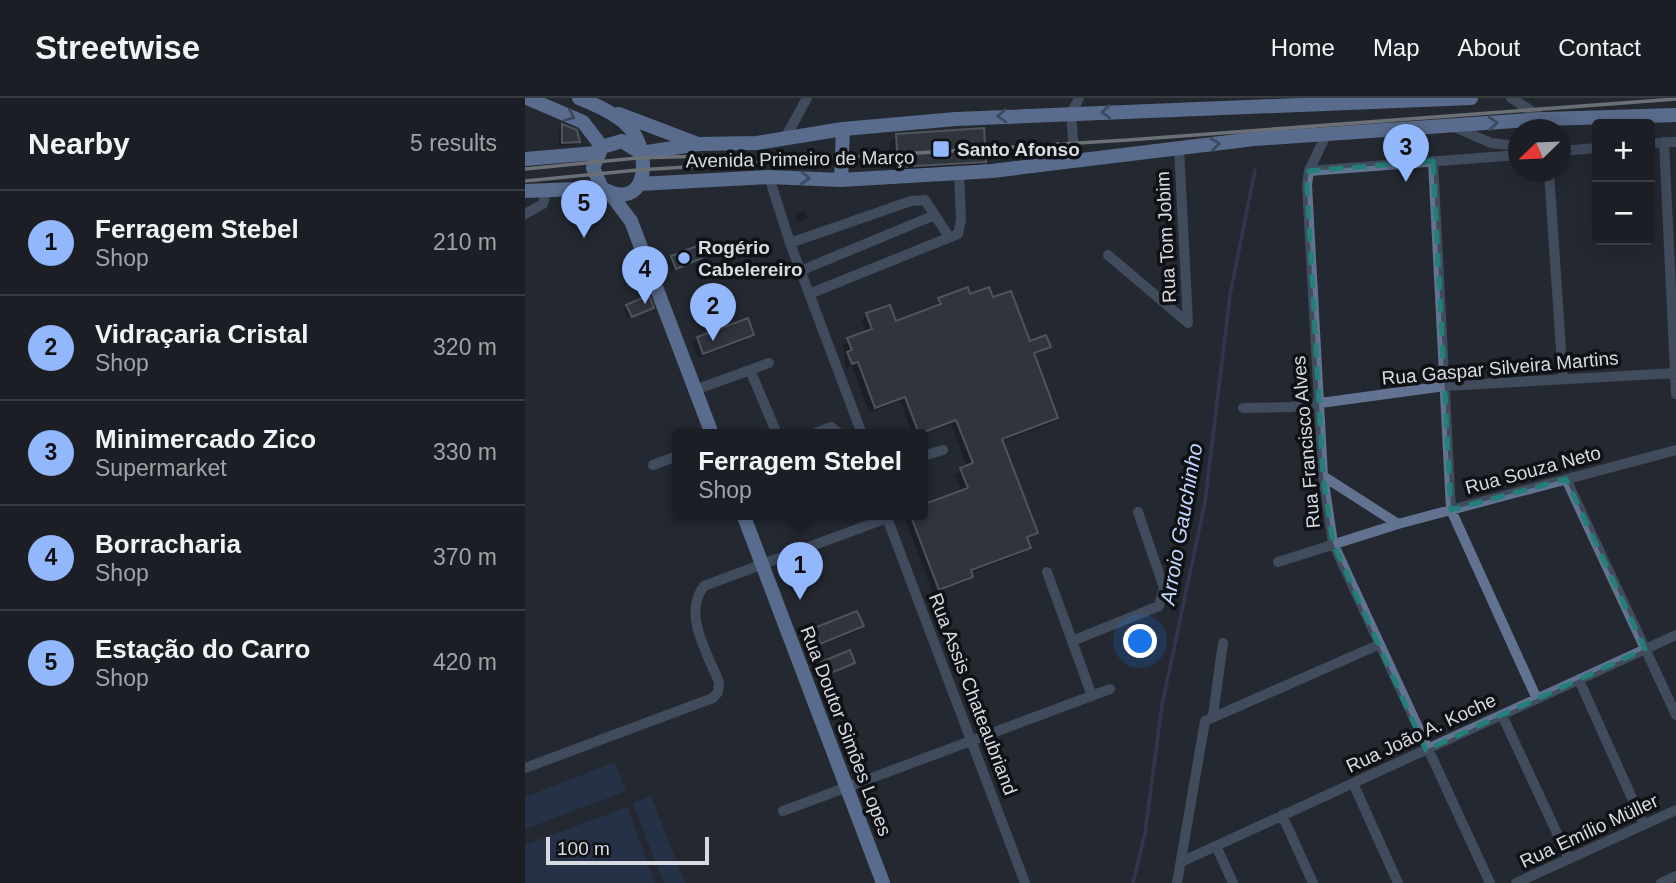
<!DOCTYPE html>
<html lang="en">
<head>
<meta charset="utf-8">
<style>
  :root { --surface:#1b1f25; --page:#24272d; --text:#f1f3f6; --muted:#a0a2a7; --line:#393d42; --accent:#92b7fd }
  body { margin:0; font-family:Arial,sans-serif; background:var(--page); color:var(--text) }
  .controls { position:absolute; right:21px; top:21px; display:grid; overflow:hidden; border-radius:7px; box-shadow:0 4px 18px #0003 }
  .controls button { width:63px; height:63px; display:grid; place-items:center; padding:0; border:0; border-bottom:2px solid var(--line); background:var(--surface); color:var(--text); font:35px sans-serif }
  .compass { position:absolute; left:983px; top:21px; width:63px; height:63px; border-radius:50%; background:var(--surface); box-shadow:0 4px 18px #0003; rotate:247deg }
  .scale { position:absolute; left:21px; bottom:18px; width:163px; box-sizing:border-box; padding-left:7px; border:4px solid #d7dae0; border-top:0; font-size:19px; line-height:24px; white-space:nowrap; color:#d7dae0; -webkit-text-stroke:5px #0f1115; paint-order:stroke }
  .you { position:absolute; left:616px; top:544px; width:24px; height:24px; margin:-18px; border:5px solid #fff; border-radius:50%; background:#1a73e8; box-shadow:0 0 0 10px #1a73e833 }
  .badge { display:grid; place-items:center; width:46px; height:46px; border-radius:50%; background:var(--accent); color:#111; font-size:23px; font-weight:700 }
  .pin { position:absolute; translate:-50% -58px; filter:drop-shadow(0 2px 4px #0008) }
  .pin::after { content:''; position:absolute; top:37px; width:24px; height:21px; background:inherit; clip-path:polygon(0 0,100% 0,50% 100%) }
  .popup { position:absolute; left:147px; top:331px; width:256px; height:91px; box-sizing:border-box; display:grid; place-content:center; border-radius:7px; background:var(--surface); filter:drop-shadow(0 2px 5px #0005); font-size:23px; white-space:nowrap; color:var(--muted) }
  .popup b { font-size:26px; color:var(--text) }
  .popup::after { content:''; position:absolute; left:50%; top:100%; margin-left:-14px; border:14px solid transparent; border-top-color:var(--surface) }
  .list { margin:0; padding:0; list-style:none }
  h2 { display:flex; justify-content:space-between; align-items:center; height:91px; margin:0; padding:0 28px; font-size:30px }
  h2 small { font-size:23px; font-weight:400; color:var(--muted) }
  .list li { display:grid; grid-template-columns:46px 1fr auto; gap:21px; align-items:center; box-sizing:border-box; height:105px; padding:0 28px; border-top:2px solid var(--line) }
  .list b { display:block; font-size:26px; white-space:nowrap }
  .list p { margin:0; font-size:23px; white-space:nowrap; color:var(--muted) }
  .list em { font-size:23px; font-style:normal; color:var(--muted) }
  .map { position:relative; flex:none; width:1151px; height:785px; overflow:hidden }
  header { display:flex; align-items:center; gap:42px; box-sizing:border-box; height:98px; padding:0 35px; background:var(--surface); border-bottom:2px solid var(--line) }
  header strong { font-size:33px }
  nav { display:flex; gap:38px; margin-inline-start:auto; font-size:24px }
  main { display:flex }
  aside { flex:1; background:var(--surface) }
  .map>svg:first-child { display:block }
</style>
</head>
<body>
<header>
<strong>Streetwise</strong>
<nav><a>Home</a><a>Map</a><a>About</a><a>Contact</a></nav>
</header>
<main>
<aside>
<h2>Nearby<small>5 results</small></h2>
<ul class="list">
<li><span class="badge">1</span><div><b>Ferragem Stebel</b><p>Shop</p></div><em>210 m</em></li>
<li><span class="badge">2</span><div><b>Vidraçaria Cristal</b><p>Shop</p></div><em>320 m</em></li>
<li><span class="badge">3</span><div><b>Minimercado Zico</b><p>Supermarket</p></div><em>330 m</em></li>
<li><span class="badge">4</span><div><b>Borracharia</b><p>Shop</p></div><em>370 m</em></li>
<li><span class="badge">5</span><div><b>Estação do Carro</b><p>Shop</p></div><em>420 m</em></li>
</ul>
</aside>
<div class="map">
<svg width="1151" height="785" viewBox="0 0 1151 785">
  <rect width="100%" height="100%" fill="#242931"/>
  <path fill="#253b63" d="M90 664 101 693 0 731V699Z
    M126 698 160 785H139L108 705Z
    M102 709 130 785H0V747Z"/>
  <path fill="#0007" d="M37 29 53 43 50 47 34 48V32Z
    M372 38 459 63 451 71 366 76 364 45Z
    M280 113 283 120 273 125 270 118Z
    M147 160H175L147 173 143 163Z
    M444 198 467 202 504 245 524 248 508 258 531 320 526 326 477 344 511 435 501 442 504 449 498 455 445 475 446 478 441 484 408 496 379 419 382 416H398L437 394 430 377 442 369 426 326 398 337 387 336 375 303 344 315 327 268 321 270 318 247 341 235 337 222 342 217 370 225 410 210 414 201Z
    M102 208 125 209 102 219 99 212Z
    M227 236 222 242 173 260 167 246 173 240Z
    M337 528 331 534 289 550 284 537 290 532Z
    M324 554 328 564 325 568 297 579 293 569 297 565Z"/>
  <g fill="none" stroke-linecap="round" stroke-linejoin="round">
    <path stroke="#404471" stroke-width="3.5" d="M608 785 620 735 637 607 680 404 705 197 730 72"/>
  </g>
  <path fill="#3f444d" stroke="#808690" stroke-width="2" d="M37 26 52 32 55 44 37 45Z
    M459 30 461 64 373 69 371 36Z
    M172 148 177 160 151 171 146 158Z
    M443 189 445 196 464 189 468 199 486 193 505 243 521 237 526 249 509 255 533 320 477 341 513 435 502 439 506 450 446 472 448 479 414 492 385 416H397V407L443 390 435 370 448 365 431 322 394 336 380 299 350 310 333 264 327 266 322 254 327 252 322 240 347 231 341 215 365 207 371 223 416 206 413 200Z
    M124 197 129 210 107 219 101 207Z
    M223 220 229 237 178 256 172 239Z
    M332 513 339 528 295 546 289 530Z
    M325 552 330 565 301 577 296 564Z"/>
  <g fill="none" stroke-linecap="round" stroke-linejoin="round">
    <path stroke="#627391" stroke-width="10" d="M986 0 1016 19 1020 32
      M927 28 966 45 993 48
      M801 37 784 73 782 87 798 378 808 445 965 785
      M260 40 282 0
      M1139 44 1151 296
      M1125 45 1151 44
      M654 50 663 225
      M1036 53 1072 50
      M908 63 926 412 1012 601
      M550 64 546 16 554 0
      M784 73 993 57
      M1024 74 1038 281
      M244 79 265 145 337 336
      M0 116 18 106 22 91
      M265 145 386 103 400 102 424 139
      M583 157 663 225
      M275 173 410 117
      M284 196 433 136 436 122 434 75
      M225 272 252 336
      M170 292 244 265
      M718 310 766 309 920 288 1151 275
      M288 336 306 329 315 336
      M398 358 418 352
      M128 367 152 358
      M798 378 873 426
      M1041 381 1151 617
      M753 464 873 426 1151 352
      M522 474 567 598
      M547 543 634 508 639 490 613 414
      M1054 582 1119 727
      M688 617 698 545
      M977 617 1044 761
      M0 670 188 600 193 594 194 584C183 556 157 516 179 488L362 420 500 785
      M828 685 873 785
      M258 713 585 591
      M757 717 788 785
      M691 748 708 785
      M656 764 1151 537
      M652 785 680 623 853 547
      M991 785 1151 712
      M1136 785 1151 778"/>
    <path stroke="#9bbdfc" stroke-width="14" d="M2 0 58 24 77 49
      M54 0C70 7 90 15 102 27 128 52 124 117 77 90L68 70 77 49 97 43 116 55
      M94 16 173 46
      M116 55 174 46 232 45 318 31 431 21 946 0
      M0 61 71 55
      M316 82 318 31
      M114 86 244 79 316 82 467 73 729 41 1019 21 1151 17
      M0 93 77 90
      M84 94 106 123 187 336
      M218 416 358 785"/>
    <path stroke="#c2c5cb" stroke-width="3.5" d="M0 71 112 60 181 58
      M0 83 113 72 603 42 1151 1"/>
  </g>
  <defs><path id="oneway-chevron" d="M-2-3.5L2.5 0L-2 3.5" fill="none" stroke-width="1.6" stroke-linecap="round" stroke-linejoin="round" transform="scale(1.75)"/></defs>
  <g stroke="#5c7094">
    <use href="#oneway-chevron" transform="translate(581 14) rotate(177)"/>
    <use href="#oneway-chevron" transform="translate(45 18) rotate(23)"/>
    <use href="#oneway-chevron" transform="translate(477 18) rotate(176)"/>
    <use href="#oneway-chevron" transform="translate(968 25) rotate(-4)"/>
    <use href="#oneway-chevron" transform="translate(690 46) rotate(-7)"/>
    <use href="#oneway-chevron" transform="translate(280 80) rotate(3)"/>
  </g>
  <path d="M0 0H1151V785H0ZM908 63 926 412 1041 381 1120 551 901 652 808 445 798 378 782 87 784 73Z" fill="#242931" fill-opacity=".55" fill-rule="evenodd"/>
  <path fill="none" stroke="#238079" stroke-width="5" stroke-dasharray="14 9" stroke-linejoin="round" d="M908 63 926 412 1041 381 1120 551 901 652 808 445 798 378 782 87 784 73Z"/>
  <g fill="#92b7fd" stroke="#0f1115" stroke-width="2.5">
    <rect x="407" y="42" width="18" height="18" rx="3.5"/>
    <circle cx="159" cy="160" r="7"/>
  </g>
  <g text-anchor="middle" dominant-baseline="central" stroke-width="7" stroke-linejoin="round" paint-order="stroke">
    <g font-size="19" font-weight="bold" fill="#d7dae0" stroke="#0f1115" text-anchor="start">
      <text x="432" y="51">Santo Afonso</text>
      <text x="173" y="149">Rogério<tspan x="173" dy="22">Cabelereiro</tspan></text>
    </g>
    <g font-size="19" fill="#d7dae0" stroke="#0f1115">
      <text transform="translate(275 61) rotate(-1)">Avenida Primeiro de Março</text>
      <text transform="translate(641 139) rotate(-93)">Rua Tom Jobim</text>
      <text transform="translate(975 270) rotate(-5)">Rua Gaspar Silveira Martins</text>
      <text transform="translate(781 344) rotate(-95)">Rua Francisco Alves</text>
      <text transform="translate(1008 372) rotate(-15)">Rua Souza Neto</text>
      <text transform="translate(448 596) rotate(69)">Rua Assis Chateaubriand</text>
      <text transform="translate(321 633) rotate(69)">Rua Doutor Simões Lopes</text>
      <text transform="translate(896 635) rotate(-25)">Rua João A. Koche</text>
      <text transform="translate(1064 733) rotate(-25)">Rua Emílio Müller</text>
    </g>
    <g font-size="21" font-style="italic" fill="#c3d8fe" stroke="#0f1115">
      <text transform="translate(656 426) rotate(-80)">Arroio Gauchinho</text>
    </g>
  </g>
</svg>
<div class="controls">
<button>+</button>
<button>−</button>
</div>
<svg class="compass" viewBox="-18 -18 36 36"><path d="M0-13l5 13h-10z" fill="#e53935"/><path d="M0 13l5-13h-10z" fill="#a0a2a7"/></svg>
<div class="scale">100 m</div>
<div class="you"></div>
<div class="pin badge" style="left:275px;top:502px">1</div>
<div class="popup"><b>Ferragem Stebel</b>Shop</div>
<div class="pin badge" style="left:188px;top:243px">2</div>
<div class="pin badge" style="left:881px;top:84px">3</div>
<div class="pin badge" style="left:120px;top:206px">4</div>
<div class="pin badge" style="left:59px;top:140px">5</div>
</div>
</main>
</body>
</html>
